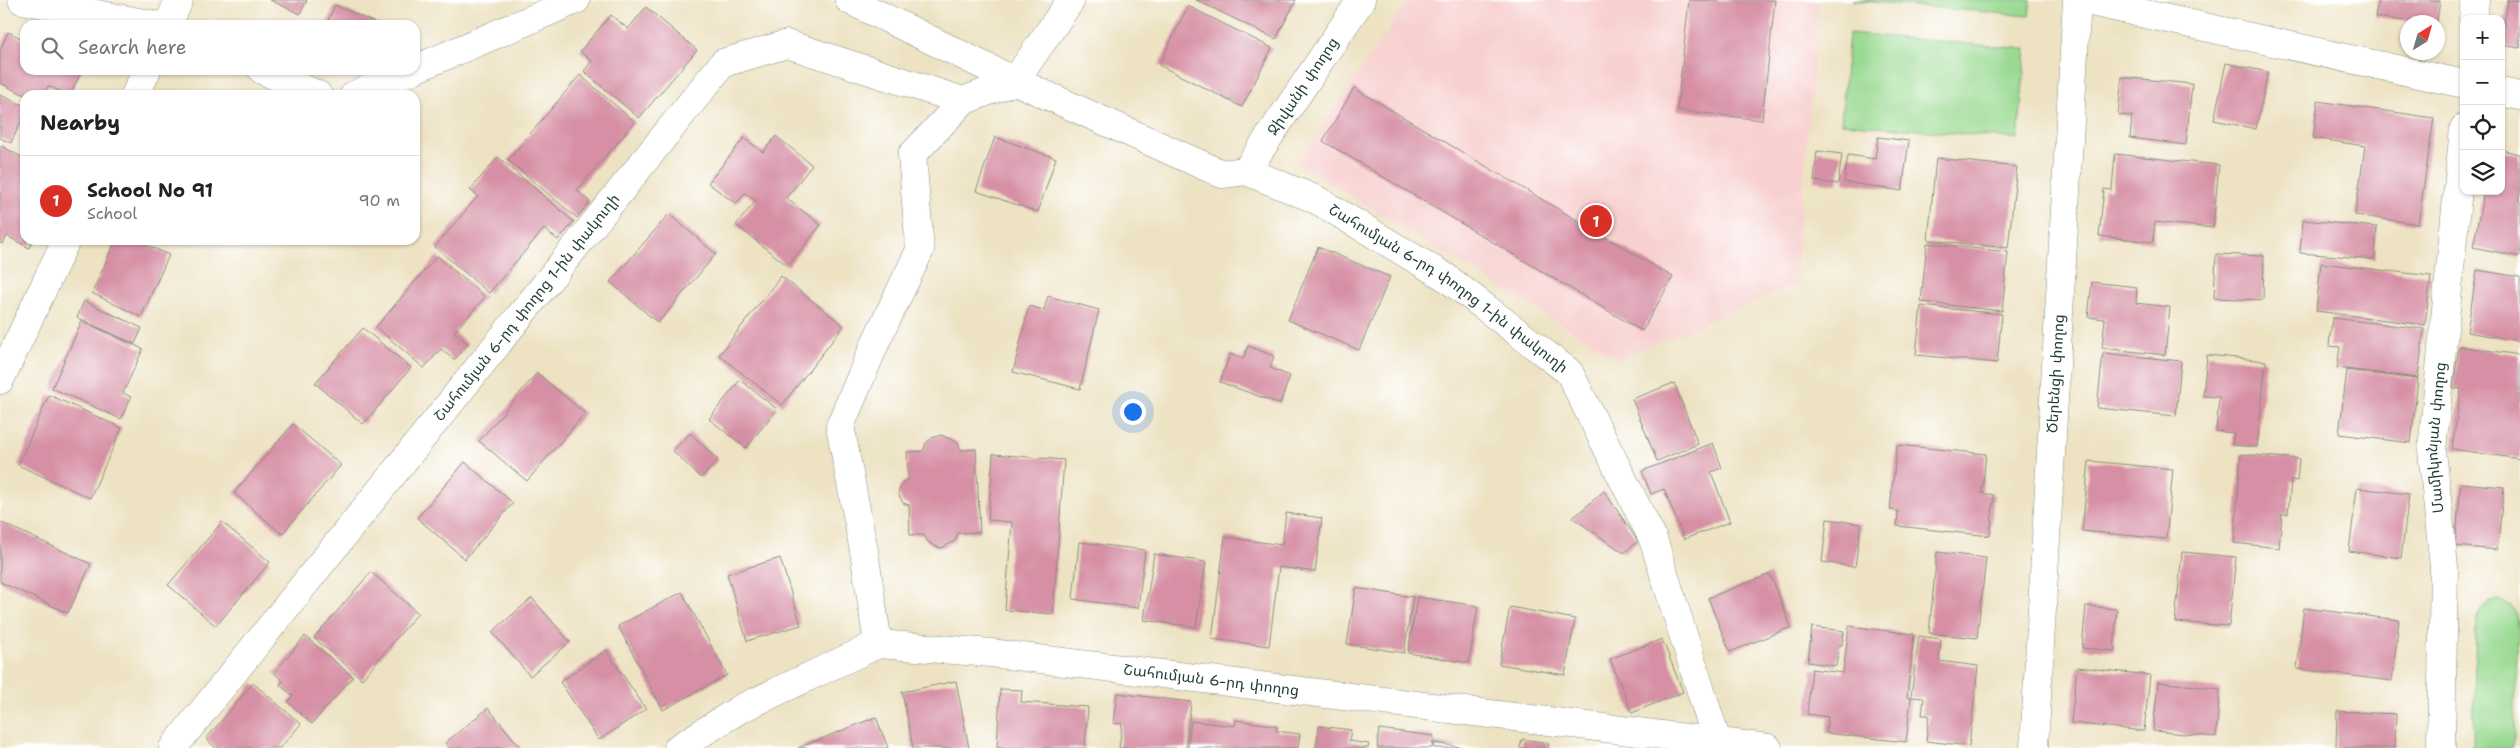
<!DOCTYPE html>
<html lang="en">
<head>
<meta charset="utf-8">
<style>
  :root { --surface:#fff; --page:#f2f2f2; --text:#222; --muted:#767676; --line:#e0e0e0; --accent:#d93025 }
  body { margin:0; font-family:"Shantell Sans","Noto Sans Armenian",sans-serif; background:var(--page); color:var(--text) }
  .controls { position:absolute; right:15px; top:15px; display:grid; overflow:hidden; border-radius:10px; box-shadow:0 1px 4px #0004 }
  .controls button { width:45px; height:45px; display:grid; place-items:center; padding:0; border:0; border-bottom:1px solid var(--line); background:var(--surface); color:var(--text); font:25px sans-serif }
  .compass { position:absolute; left:2400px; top:15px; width:45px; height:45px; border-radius:50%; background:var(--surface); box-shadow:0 1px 4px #0004; rotate:37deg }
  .you { position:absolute; left:1132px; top:411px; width:18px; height:18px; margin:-12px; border:4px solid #fff; border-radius:50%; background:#1a73e8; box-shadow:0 0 0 8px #1a73e833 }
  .badge { display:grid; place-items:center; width:32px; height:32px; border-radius:50%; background:var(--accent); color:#fff; font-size:16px; font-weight:700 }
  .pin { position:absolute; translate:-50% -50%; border:2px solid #fff; box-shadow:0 1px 5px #0006 }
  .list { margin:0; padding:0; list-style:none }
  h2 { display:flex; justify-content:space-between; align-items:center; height:65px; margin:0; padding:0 20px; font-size:21px }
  h2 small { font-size:16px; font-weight:400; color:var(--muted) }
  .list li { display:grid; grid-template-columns:32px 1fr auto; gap:15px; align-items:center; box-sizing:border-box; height:90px; padding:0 20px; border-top:1px solid var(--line) }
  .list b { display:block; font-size:19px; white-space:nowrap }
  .list p { margin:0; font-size:16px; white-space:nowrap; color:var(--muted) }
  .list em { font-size:16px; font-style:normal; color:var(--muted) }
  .icon { flex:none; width:28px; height:28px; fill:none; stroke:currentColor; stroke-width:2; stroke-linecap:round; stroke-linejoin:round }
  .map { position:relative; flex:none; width:2520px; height:748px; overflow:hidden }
  .search { position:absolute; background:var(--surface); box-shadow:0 1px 4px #0004; left:20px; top:20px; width:400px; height:55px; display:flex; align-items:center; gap:12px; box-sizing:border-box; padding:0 18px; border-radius:15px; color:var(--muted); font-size:19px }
  .panel { position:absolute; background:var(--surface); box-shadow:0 1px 4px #0004; left:20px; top:90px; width:400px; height:155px; border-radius:15px }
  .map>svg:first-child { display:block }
</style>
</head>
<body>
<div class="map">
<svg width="2520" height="748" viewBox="0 0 2520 748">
  <rect width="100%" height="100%" fill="#fff"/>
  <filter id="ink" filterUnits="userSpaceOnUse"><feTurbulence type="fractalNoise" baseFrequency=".02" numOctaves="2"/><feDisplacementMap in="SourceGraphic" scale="10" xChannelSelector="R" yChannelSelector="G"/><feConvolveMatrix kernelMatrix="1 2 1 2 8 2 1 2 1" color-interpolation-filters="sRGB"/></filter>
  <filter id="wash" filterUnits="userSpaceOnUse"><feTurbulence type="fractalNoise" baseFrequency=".0096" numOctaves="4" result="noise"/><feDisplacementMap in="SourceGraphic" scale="20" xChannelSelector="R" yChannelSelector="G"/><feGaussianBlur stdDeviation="1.12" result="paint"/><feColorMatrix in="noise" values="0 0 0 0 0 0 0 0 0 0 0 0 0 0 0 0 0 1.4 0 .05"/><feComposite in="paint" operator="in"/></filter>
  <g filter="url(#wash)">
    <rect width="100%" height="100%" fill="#ede2c2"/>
    <path fill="#f7d0cf" d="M1409 0H1819L1795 279 1804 281 1618 359 1297 163Z"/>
    <path fill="#99d990" stroke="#5c8b62" d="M1852 0H2031L2029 16Z
      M1849 33 2026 49 2018 139 1841 123Z
      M2499 600C2512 604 2516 610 2518 623L2514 742 2512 748H2473L2476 619C2481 607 2486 602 2499 600Z"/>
    <g id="blocks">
      <path fill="#d68fa4" d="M270 0H307L300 14Z
        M1196 0H1296L1276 39Z
        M1689 0H1775L1762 120 1677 110Z
        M2378 0H2440L2437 22H2415L2375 17Z
        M2508 0H2520V48L2501 45Z
        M335 5 380 25H326Z
        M1188 6 1272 48 1242 107 1159 65Z
        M646 7 697 50 639 118 584 71 592 61 580 51 611 15 628 29Z
        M8 32 25 40V70H82L70 95 48 86 44 95H25L0 83V50Z
        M2226 63 2268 72 2256 129 2214 120Z
        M580 75 635 122 577 190 590 202 577 218 508 160Z
        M2122 77 2192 84 2186 145 2130 138 2132 116 2118 115Z
        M1354 88 1673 277 1642 331 1323 141Z
        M0 95 25 106V113L11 143 0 138Z
        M2318 101 2434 118 2418 224 2355 215 2365 146 2313 138Z
        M776 136 812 165 786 198 821 225 788 266 736 225 756 201 745 193 736 204 708 183 744 138 763 152Z
        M995 137 1056 158 1038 212 976 191Z
        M1878 137 1909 141 1902 191 1844 182 1848 155 1875 159Z
        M0 145 25 159V240H33L29 248 7 236 3 244 0 243Z
        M2501 150 2520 154V257L2473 247 2484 191H2501Z
        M1817 151 1842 154 1838 184 1814 181Z
        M2115 154 2219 165 2213 228 2155 222 2153 242 2099 236 2104 189 2112 190Z
        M498 157 574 222 558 240 544 229 489 293 435 247 478 196 470 190Z
        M1936 158 2017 167 2008 248 1928 240Z
        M669 214 716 254 658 323 610 282Z
        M2303 220 2377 227 2375 259 2300 253Z
        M116 240H135L169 255 141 317 92 293Z
        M1927 243 2008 252 2002 311 1921 302Z
        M1318 247 1390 277 1359 350 1288 320Z
        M2216 254 2264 256 2263 300 2214 298Z
        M437 256 485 297 454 332 468 344 454 360 441 349 424 368 376 327Z
        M2321 263 2431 276 2425 325 2316 311Z
        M2477 270 2520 277V341L2467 332Z
        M781 276 844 326 782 405 719 355Z
        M2092 282 2137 287 2136 303 2170 307 2165 355 2102 348 2105 319 2088 317Z
        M1048 296 1099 310 1080 389 1013 372 1029 306 1044 310Z
        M84 301 142 328 135 344 77 318Z
        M1921 306 2002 314 1997 363 1916 355Z
        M2332 318 2424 329 2418 378 2337 368 2340 347 2329 346Z
        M82 321 143 349 123 393 131 397 121 419 52 388Z
        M363 328 411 368 363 424 315 383Z
        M1248 346 1274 356 1270 368 1290 376 1280 404 1220 382 1230 354 1243 359Z
        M2459 346 2520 355V459L2452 449 2461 389 2453 388Z
        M2103 353 2181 361 2176 416 2097 408Z
        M2207 355 2266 361 2257 447 2232 445 2234 433 2216 431 2219 397 2203 396Z
        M2347 370 2418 379 2411 443 2339 434Z
        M537 373 585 413 527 481 479 441Z
        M740 380 777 409 746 448 709 419Z
        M1674 383 1698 444 1657 461 1632 399Z
        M49 395 122 428 90 498 18 465Z
        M293 424 341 465 282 534 234 493Z
        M690 433 718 460 701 478 673 451Z
        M941 435 957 442 961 450 976 449 980 532 958 533 955 541 942 548 934 546 927 541 924 535H910L909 505 903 503 898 493 902 483 908 480 907 452 923 451 926 443 932 438Z
        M1713 443 1722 468 1711 472 1730 522 1684 539 1664 489 1651 494 1642 471Z
        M1897 445 1986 454 1982 493 1994 495 1990 536 1897 526 1898 511 1890 510Z
        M993 454 1064 460 1053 614 1005 610 1012 522 988 520Z
        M2241 454 2299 459 2297 481 2291 480 2288 514H2282L2279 548 2234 543Z
        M2089 461 2173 469 2166 539 2082 531Z
        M465 462 513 503 465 559 417 518Z
        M2461 483 2504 487 2497 550 2455 546Z
        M2357 488 2409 494 2401 558 2349 551Z
        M1604 491 1638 541 1624 553 1573 518Z
        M1286 513 1322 518 1315 572 1279 567 1269 646 1212 639 1225 537 1282 545Z
        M1827 519 1861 524 1855 567 1822 562Z
        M0 522 91 564 68 613 0 582Z
        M222 522 270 562 216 626 168 585Z
        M1079 542 1145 550 1138 608 1073 599Z
        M1937 552 1986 558 1977 638 1929 633Z
        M2182 552 2236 557 2229 626 2175 622Z
        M1154 554 1206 562 1196 627 1144 620Z
        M780 558 801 625 747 641 727 574Z
        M371 572 418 613 362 679 314 638Z
        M1770 574 1791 627 1730 652 1708 598Z
        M1356 588 1413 597 1404 653 1347 644Z
        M682 592 727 675 663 710 618 626Z
        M1417 597 1478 606 1469 663 1408 653Z
        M532 598 570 642 530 676 492 632Z
        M2086 606 2117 609 2114 651 2082 648Z
        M1510 607 1575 619 1565 675 1499 664Z
        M2304 608 2399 620 2392 681 2297 669Z
        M1849 626 1914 634 1907 697 1911 698 1906 742 1826 733 1828 717 1807 714 1812 669 1843 673Z
        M1812 627 1844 631 1842 645H1839L1836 666 1808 662Z
        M305 636 353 677 312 724 288 702 293 696 280 685 283 681 274 673Z
        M1919 636 1941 639 1939 661 1978 666 1969 746 1926 741 1929 715H1922L1924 698 1911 697Z
        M1662 639 1683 692 1632 713 1610 659Z
        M606 650 646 709 599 740 560 682Z
        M2077 667 2150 675 2144 731 2071 723Z
        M956 681 969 748H913L902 692Z
        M2158 682 2220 689 2216 737 2153 731Z
        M253 683 301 724 280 748H216L206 739Z
        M1000 689 1022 690 1021 702 1088 707 1085 748H997Z
        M1117 693 1191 702 1186 748H1119L1122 724 1113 723Z
        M488 708 521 748H449L445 743Z
        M2337 711 2396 714 2395 748H2336Z
        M876 717 888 748H798Z
        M1236 720 1277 726 1276 731 1300 734 1298 748H1188L1191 721 1235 726Z
        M1319 726 1351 730 1349 741 1369 744 1368 748H1316Z
        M1379 729 1434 736 1432 748H1377Z
        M1522 739 1549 743 1548 748H1520Z
        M1434 743 1461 747V748H1434Z"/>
    </g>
  </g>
  <g filter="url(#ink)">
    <use href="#blocks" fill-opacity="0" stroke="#86907b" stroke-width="1"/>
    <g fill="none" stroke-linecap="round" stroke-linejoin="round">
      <defs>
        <g id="minor">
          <path d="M22 0 155 25"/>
          <path id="s1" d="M849 0 1015 81 1222 174 1246 171 1317 200 1447 278 1569 372 1653 539 1717 742"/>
          <path d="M2082 0 2464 84"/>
          <path d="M2473 19 2475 0"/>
          <path d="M168 25 179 0"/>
          <path d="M415 69 576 0"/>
          <path d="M262 70 318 95"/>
          <path d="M2501 92 2520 96"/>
          <path d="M135 95 147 70"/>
          <path d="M354 95 413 70"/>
          <path id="s2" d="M1246 171 1361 0"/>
          <path d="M0 380 66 240"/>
          <path d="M878 644 864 551 840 426 877 339 920 250 912 155 963 101 1015 81 1071 0"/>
          <path id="s3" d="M173 748 723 63 787 44 963 101"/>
          <path id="s4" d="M678 748 740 709 878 644 991 653 1768 748"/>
          <path id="s5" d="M2034 748 2077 0"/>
          <path id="s6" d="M2441 748 2444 567 2432 450 2464 128"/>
        </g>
      </defs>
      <use href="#minor" stroke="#86907b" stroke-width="29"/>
      <use href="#minor" stroke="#fff" stroke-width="28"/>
    </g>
  </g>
  <g text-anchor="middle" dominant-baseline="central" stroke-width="4.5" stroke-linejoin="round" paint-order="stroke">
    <g font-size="15" fill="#1f3d34" stroke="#fff">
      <text stroke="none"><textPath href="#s2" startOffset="102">Ջիվանի փողոց</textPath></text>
      <text stroke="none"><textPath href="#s1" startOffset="671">Շահումյան 6-րդ փողոց 1-ին փակուղի</textPath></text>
      <text stroke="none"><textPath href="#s3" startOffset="565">Շահումյան 6-րդ փողոց 1-ին փակուղի</textPath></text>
      <text stroke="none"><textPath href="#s5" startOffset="375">Ծերենցի փողոց</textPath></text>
      <text stroke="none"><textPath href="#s6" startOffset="311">Մամիկոնյան փողոց</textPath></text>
      <text stroke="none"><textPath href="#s4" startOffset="561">Շահումյան 6-րդ փողոց</textPath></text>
    </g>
  </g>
</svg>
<div class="controls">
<button>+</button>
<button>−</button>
<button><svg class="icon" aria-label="locate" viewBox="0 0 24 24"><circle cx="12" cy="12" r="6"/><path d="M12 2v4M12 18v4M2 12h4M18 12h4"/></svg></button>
<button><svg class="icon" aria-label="layers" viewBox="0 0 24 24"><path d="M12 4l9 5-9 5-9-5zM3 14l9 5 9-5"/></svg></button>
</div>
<svg class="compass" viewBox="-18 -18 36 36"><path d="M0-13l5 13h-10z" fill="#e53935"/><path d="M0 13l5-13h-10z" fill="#767676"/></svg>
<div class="you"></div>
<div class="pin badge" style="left:1596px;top:221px">1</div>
<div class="search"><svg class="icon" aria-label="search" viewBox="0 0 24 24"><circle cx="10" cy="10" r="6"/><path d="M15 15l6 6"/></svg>Search here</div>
<section class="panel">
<h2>Nearby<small></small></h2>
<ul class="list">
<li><span class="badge">1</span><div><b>School No 91</b><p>School</p></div><em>90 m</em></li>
</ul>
</section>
</div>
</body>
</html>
